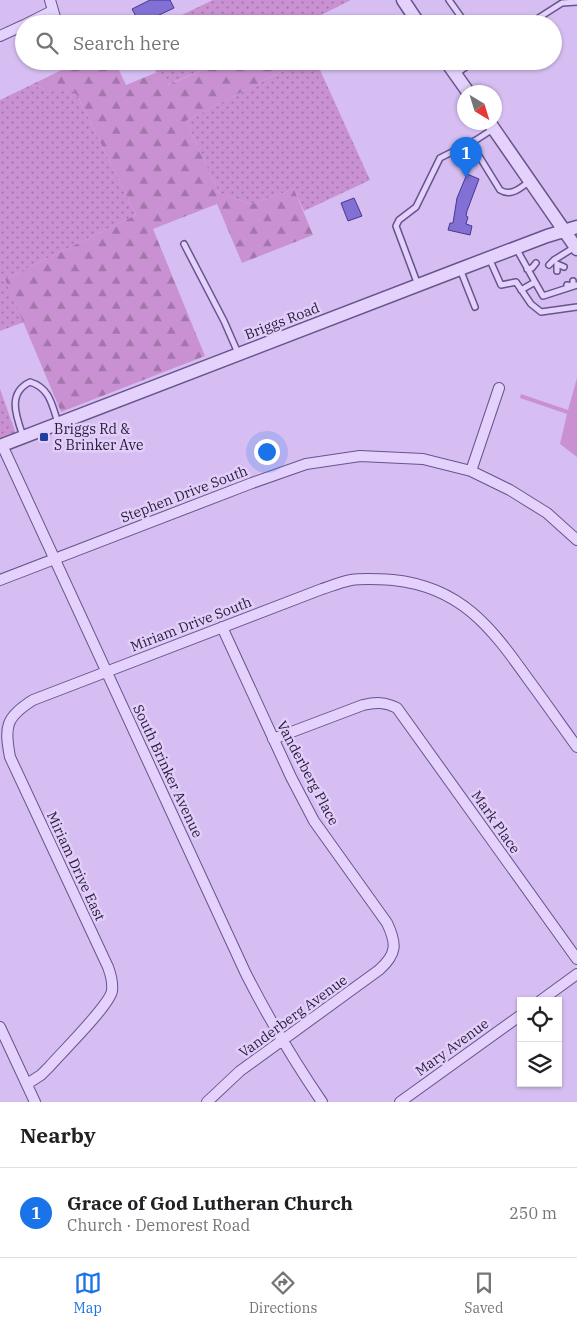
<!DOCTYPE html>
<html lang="en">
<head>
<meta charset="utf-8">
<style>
  :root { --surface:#fff; --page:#f6f6f6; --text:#202124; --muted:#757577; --line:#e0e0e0; --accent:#1a73e8 }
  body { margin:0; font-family:"IBM Plex Serif",serif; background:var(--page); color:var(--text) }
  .controls { position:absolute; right:15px; bottom:15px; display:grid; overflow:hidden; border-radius:0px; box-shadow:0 1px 4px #0004 }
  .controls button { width:45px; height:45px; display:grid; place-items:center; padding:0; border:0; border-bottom:1px solid var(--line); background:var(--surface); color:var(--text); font:25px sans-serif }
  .compass { position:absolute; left:457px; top:85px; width:45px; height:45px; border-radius:50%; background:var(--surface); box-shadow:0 1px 4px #0004; rotate:142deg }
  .you { position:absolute; left:266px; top:451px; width:18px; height:18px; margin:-12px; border:4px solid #fff; border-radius:50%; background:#1a73e8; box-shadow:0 0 0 8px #1a73e833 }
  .badge { display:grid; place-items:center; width:32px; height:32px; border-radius:50%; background:var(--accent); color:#fff; font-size:16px; font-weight:700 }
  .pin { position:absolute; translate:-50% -41px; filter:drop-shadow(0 1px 2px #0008) }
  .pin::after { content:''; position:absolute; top:26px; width:18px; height:15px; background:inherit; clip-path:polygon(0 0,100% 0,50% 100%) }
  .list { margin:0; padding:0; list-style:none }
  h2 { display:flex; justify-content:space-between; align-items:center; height:65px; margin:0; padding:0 20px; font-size:21px }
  h2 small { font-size:16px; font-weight:400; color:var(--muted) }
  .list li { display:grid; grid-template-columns:32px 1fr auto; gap:15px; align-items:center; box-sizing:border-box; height:90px; padding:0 20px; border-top:1px solid var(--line) }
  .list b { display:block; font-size:19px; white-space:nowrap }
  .list p { margin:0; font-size:16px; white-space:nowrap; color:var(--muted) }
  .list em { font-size:16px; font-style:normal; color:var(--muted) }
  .icon { flex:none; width:28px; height:28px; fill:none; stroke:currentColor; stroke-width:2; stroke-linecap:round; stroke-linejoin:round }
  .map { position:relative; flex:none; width:577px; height:1102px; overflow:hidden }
  .search { position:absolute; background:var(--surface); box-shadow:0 1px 4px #0004; left:15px; right:15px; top:15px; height:55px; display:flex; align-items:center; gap:12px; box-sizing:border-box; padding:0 18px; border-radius:28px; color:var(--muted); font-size:19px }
  .sheet { height:155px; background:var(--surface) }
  nav { display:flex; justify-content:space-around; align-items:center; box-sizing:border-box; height:70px; border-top:1px solid var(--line); background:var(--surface); font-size:14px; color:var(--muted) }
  nav a { display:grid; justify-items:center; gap:2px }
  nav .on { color:var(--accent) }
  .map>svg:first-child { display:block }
</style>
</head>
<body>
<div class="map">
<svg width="577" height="1102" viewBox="0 0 577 1102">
  <defs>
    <pattern id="grass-dots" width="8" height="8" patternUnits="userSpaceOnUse" patternTransform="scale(1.25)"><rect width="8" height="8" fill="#c991d1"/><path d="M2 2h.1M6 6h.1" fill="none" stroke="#a376ab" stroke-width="1.8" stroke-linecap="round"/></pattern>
    <pattern id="forest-firs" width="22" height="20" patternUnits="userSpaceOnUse" patternTransform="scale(1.25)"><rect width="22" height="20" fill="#c991d1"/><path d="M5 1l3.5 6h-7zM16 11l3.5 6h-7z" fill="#a376ab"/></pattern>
  </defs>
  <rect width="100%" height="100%" fill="#d6bef2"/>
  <path fill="url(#grass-dots)" d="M213 0H351L303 24H163Z
    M151 61H223L167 85 160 72H156Z
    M283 61H316L370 180 304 211 294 189 251 204 219 193 186 121 286 69Z
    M31 85 44 89 68 88 77 95 136 215 5 279 24 322 0 331V100Z
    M0 389 16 434 0 440Z"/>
  <path fill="url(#forest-firs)" d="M223 61H283L286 69 186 121 219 193 251 204 294 189 313 235 242 263 217 204 153 229 205 356 61 412 5 279 136 215 77 95 68 89H44L31 85 70 66H117L126 85 160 71 168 85Z"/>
  <path fill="#c991d1" d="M577 378V457L560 444 567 414 520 398 521 394 568 410Z"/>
  <path fill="#8270d4" stroke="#46398d" d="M150 0H170L174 8 140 24 132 9Z
    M467 174 479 179 467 211 466 216 468 217 466 224 472 226 470 235 448 230 450 223H453L457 198Z
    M354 198 362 216 348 221 341 203Z"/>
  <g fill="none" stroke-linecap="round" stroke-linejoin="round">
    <defs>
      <path id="service" d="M449 0 466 24
        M529 24 562 3 577 2
        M456 74 474 61
        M471 143 500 190C511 197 520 188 530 181
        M184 244 224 321 238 353
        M516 248 535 282 521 290
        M489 258 501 285 516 282 531 304 541 312 577 307
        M549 265 554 260 575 247
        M460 269 475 307
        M527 269 532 268 536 263
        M557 271V264L564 267
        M535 282 543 296 577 285
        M418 285 396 226 399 220 416 207 440 158 476 140 493 129
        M567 285 573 286V281
        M23 436C16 416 7 393 30 382 50 388 52 405 58 423"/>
      <path id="minor" d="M50 0 57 24
        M26 24 52 11
        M0 36 24 25
        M2 445 246 974C269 1019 294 1061 322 1102
        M471 471 499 388
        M0 580 252 483 306 464 360 456 423 459 471 471 510 490 547 513 577 540
        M273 739 363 705C376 702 385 702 397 708L577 959
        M540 1001 577 974
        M0 1027 35 1102
        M27 1084 41 1075 49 1067C61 1053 109 1006 112 991 113 982 111 975 108 967L10 757C4 726 6 717 33 700L322 589C331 586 341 582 351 580 364 578 379 579 393 580 461 587 491 627 528 679 545 702 561 725 577 747
        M207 1102 240 1071 379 970C397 954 397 944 387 923L314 821 291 777 222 627
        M400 1102 521 1015"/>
      <path id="tertiary" d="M403 0 419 24
        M446 61 468 92
        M489 122 577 249
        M0 446 460 269 547 236 577 227"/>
    </defs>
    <use href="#service" stroke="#65558c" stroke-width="8"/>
    <use href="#minor" stroke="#65558c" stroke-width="12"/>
    <use href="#tertiary" stroke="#65558c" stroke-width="15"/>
    <use href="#service" stroke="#e5d2fc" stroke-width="5"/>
    <use href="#minor" stroke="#e5d2fc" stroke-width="10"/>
    <use href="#tertiary" stroke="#e5d2fc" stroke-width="12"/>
  </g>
  <rect fill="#1f3ea0" stroke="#e2cef9" stroke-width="2" x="39" y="432" width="10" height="10" rx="2.5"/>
  <g text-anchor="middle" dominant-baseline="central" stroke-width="5" stroke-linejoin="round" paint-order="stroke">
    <g font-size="14" fill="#231b3a" stroke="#e2cef9">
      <text transform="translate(282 321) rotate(-21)">Briggs Road</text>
      <text transform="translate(184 494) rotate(-21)">Stephen Drive South</text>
      <text transform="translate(191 624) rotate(-21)">Miriam Drive South</text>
      <text transform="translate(168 771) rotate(65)">South Brinker Avenue</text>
      <text transform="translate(308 773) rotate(62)">Vanderberg Place</text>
      <text transform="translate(496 822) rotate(55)">Mark Place</text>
      <text transform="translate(76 866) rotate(65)">Miriam Drive East</text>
      <text transform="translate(293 1016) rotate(-36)">Vanderberg Avenue</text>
      <text transform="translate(452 1047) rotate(-36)">Mary Avenue</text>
    </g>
    <g font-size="14" fill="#231b3a" stroke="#e2cef9" text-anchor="start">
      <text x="54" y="429">Briggs Rd &amp;<tspan x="54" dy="16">S Brinker Ave</tspan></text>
    </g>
  </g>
</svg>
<div class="controls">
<button><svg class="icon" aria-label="locate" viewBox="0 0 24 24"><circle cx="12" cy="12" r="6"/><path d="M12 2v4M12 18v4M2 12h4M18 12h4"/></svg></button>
<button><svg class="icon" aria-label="layers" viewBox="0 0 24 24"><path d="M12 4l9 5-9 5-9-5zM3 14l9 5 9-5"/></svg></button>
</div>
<svg class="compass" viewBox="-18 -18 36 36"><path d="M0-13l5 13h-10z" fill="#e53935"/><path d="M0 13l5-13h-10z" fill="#757577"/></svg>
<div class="you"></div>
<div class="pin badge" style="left:466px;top:178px">1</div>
<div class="search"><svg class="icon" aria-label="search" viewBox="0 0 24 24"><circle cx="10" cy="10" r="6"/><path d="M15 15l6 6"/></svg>Search here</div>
</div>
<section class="sheet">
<h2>Nearby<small></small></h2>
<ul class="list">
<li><span class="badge">1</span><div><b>Grace of God Lutheran Church</b><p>Church · Demorest Road</p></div><em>250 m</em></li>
</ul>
</section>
<nav>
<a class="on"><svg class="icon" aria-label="map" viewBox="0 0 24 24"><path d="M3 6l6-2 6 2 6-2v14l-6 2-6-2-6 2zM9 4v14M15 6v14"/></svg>Map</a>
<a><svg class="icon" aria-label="directions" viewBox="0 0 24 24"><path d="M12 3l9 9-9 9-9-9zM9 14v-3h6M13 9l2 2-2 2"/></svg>Directions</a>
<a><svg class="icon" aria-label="saved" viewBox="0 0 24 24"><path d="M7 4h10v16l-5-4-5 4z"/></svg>Saved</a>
</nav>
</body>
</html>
